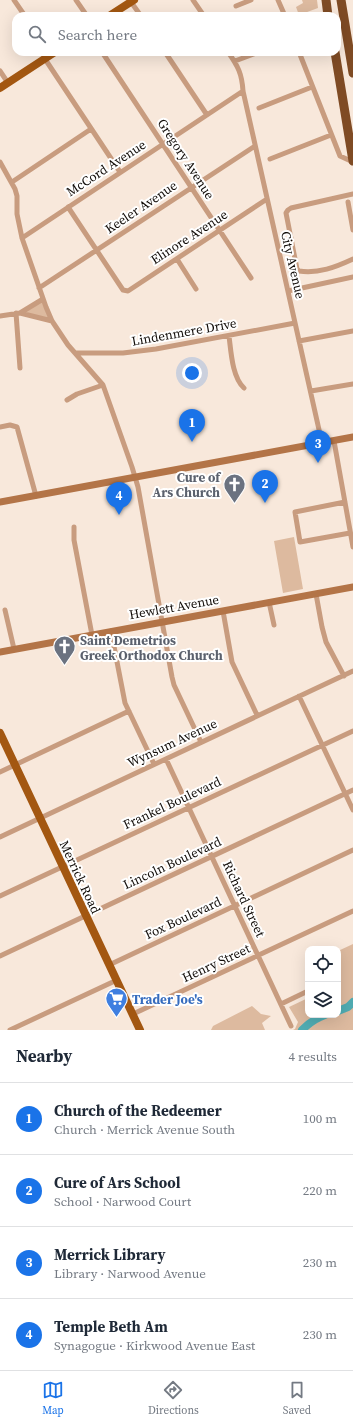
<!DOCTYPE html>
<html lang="en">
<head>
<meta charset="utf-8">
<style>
  :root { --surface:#fff; --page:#f6f6f7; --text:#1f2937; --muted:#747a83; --line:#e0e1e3; --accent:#1a73e8 }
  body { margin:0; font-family:"Source Serif 4",serif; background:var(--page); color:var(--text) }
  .controls { position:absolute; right:12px; bottom:12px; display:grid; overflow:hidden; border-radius:8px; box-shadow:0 4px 16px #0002 }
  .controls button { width:36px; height:36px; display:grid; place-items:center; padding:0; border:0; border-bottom:1px solid var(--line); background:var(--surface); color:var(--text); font:20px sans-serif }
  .you { position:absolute; left:192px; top:373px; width:14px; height:14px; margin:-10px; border:3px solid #fff; border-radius:50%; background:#1a73e8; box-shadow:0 0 0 6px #1a73e833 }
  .badge { display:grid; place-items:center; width:26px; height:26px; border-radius:50%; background:var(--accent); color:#fff; font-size:13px; font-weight:700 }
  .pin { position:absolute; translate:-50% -33px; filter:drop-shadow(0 1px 2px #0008) }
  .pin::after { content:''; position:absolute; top:21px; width:14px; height:12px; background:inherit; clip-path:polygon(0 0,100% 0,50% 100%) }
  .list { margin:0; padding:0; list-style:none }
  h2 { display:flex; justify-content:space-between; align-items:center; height:52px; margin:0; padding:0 16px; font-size:17px }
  h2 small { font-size:13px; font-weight:400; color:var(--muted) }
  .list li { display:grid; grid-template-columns:26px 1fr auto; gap:12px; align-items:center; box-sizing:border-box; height:72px; padding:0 16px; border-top:1px solid var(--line) }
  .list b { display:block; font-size:15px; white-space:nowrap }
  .list p { margin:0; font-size:13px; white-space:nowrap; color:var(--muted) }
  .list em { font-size:13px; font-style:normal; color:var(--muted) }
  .icon { flex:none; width:22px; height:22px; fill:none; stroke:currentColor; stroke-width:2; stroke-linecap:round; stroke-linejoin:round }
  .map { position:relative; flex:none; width:353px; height:1030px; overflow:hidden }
  .search { position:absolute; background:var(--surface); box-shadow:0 4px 16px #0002; left:12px; right:12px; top:12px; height:44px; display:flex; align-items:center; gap:10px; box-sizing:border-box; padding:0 14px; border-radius:12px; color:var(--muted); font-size:15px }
  .sheet { height:340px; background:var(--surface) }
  nav { display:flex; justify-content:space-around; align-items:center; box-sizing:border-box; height:56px; border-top:1px solid var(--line); background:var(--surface); font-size:11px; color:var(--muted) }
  nav a { display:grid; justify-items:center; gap:2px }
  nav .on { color:var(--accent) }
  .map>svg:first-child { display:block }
</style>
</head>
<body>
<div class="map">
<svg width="353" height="1030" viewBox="0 0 353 1030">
  <rect width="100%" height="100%" fill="#f8e8db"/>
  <path fill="#ddba9f" d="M302 0H317L318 8 299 15 296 7 303 3Z
    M43 301 51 320 25 312Z
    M294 537 303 589 283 593 274 541Z
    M353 944V1030H293L295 1029 298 1022 289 1007 308 998V1015H338V951Z
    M252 1006 261 1014 271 1016 262 1023 265 1030H211L213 1026Z"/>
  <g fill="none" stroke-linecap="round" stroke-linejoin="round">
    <path stroke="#50acb2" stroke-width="8" d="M338 1011 348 1007 353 1002
      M302 1030C309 1023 316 1018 325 1015"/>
    <path stroke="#c89c7f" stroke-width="5" d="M14 0 25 16
      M76 0 87 16
      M193 0 204 16
      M278 0 285 16
      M131 2 141 16
      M236 6 251 0
      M102 52 251 278
      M165 52 207 115
      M228 52C238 66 242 74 243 91L322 443
      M299 52 340 156 353 162
      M45 59 120 172
      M235 61 259 52
      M0 71 8 83
      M259 108 312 87
      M270 159 331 135
      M0 162 15 189 17 196V214L22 238 46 307 52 321 68 345 103 385 132 467 138 487 172 677 174 685 201 742
      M12 182 91 129
      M353 194 291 208 288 210 286 213 297 269 299 271C318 274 336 267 353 259
      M348 202 353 230
      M68 207 123 290 128 291 267 199
      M22 238 243 91
      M177 259 196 289
      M39 288 255 146
      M288 291 353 277
      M16 313 20 368
      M20 313 43 299
      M0 316 20 313 52 321
      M229 336C231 351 232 377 244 388
      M299 341 353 331
      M75 353H123L156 349 295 323
      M311 391 353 384
      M67 400 77 394 103 385
      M0 427 10 425 17 427 36 496
      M334 441 353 547
      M345 502 295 512 300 542 350 533
      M74 527V540L92 635
      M316 594 322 627 326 642 344 676
      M269 602 274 625
      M5 610 14 649
      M223 611 232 662 257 715
      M111 631 125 703 154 764
      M299 696 353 810
      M166 759 291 1026
      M0 772 129 711
      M0 837 353 671
      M0 896 353 731
      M0 956 353 790
      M109 965 353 850
      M281 1004 308 991
      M133 1014 353 911
      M10 1030 117 980"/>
    <path stroke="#b37447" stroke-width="7" d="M0 502 353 437
      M0 652 353 587"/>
    <path stroke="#a35711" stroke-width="8" d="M109 16 134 0
      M0 88 55 52
      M0 733 140 1030"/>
    <path stroke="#7f4b24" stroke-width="9" d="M326 0 328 16
      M341 0 353 73
      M335 52 353 161"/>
  </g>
  <defs>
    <symbol id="church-pin" viewBox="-11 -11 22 30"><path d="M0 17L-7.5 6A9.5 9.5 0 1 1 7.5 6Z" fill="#6b7280" stroke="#fff"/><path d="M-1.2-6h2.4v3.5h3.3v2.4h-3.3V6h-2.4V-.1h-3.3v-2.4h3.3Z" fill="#fff"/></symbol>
    <symbol id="supermarket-pin" viewBox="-11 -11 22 30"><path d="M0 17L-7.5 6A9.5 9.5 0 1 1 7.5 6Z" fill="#3f7fe0" stroke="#fff"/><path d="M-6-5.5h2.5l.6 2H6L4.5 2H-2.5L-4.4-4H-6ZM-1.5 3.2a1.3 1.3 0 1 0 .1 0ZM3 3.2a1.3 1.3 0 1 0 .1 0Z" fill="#fff"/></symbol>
  </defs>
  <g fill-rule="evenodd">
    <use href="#church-pin" x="222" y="472" width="25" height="34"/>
    <use href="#church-pin" x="52" y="634" width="25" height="34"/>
    <use href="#supermarket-pin" x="104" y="986" width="25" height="34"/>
  </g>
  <g text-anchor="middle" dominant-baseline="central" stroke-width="4" stroke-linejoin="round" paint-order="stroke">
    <g font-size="13" fill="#110c08" stroke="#fff">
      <text transform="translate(186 159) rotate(57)">Gregory Avenue</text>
      <text transform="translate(106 168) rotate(-33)">McCord Avenue</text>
      <text transform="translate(141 207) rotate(-34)">Keeler Avenue</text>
      <text transform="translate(189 237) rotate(-33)">Elinore Avenue</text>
      <text transform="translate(293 265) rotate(77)">City Avenue</text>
      <text transform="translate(184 332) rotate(-10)">Lindenmere Drive</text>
      <text transform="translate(174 607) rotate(-10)">Hewlett Avenue</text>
      <text transform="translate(172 743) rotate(-25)">Wynsum Avenue</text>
      <text transform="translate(172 803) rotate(-25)">Frankel Boulevard</text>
      <text transform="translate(172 863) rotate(-25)">Lincoln Boulevard</text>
      <text transform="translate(80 877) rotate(65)">Merrick Road</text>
      <text transform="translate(244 899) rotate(65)">Richard Street</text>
      <text transform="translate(183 918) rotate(-25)">Fox Boulevard</text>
      <text transform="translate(216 963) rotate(-25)">Henry Street</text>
    </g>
    <g font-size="13" font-weight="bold" fill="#5b616d" stroke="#fff" text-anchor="end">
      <text x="220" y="477">Cure of<tspan x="220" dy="15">Ars Church</tspan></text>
      <text x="80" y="640" text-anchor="start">Saint Demetrios<tspan x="80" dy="15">Greek Orthodox Church</tspan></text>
    </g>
    <g font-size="13" font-weight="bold" fill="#366cbe" stroke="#fff" text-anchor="start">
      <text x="132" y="999">Trader Joe's</text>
    </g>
  </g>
</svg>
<div class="controls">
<button><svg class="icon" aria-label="locate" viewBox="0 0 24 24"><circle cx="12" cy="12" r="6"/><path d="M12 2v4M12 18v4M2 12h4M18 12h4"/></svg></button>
<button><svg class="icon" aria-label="layers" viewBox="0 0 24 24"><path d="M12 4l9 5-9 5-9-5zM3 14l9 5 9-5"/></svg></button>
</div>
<div class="you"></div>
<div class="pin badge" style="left:192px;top:442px">1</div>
<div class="pin badge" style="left:265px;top:503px">2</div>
<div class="pin badge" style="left:318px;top:463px">3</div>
<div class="pin badge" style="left:119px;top:515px">4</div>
<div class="search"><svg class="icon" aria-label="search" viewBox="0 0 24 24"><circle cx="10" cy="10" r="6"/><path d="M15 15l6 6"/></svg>Search here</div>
</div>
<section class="sheet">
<h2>Nearby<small>4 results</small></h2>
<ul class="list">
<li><span class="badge">1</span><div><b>Church of the Redeemer</b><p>Church · Merrick Avenue South</p></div><em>100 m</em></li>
<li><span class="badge">2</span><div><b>Cure of Ars School</b><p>School · Narwood Court</p></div><em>220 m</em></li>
<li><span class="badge">3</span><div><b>Merrick Library</b><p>Library · Narwood Avenue</p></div><em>230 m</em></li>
<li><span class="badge">4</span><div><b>Temple Beth Am</b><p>Synagogue · Kirkwood Avenue East</p></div><em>230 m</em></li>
</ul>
</section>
<nav>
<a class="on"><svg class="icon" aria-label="map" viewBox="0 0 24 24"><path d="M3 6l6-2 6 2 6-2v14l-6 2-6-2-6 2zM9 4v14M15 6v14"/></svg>Map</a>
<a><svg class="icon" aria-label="directions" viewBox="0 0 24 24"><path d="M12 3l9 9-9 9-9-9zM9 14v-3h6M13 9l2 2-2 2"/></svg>Directions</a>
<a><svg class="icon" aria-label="saved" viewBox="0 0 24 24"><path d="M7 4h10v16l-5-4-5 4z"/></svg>Saved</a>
</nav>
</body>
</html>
